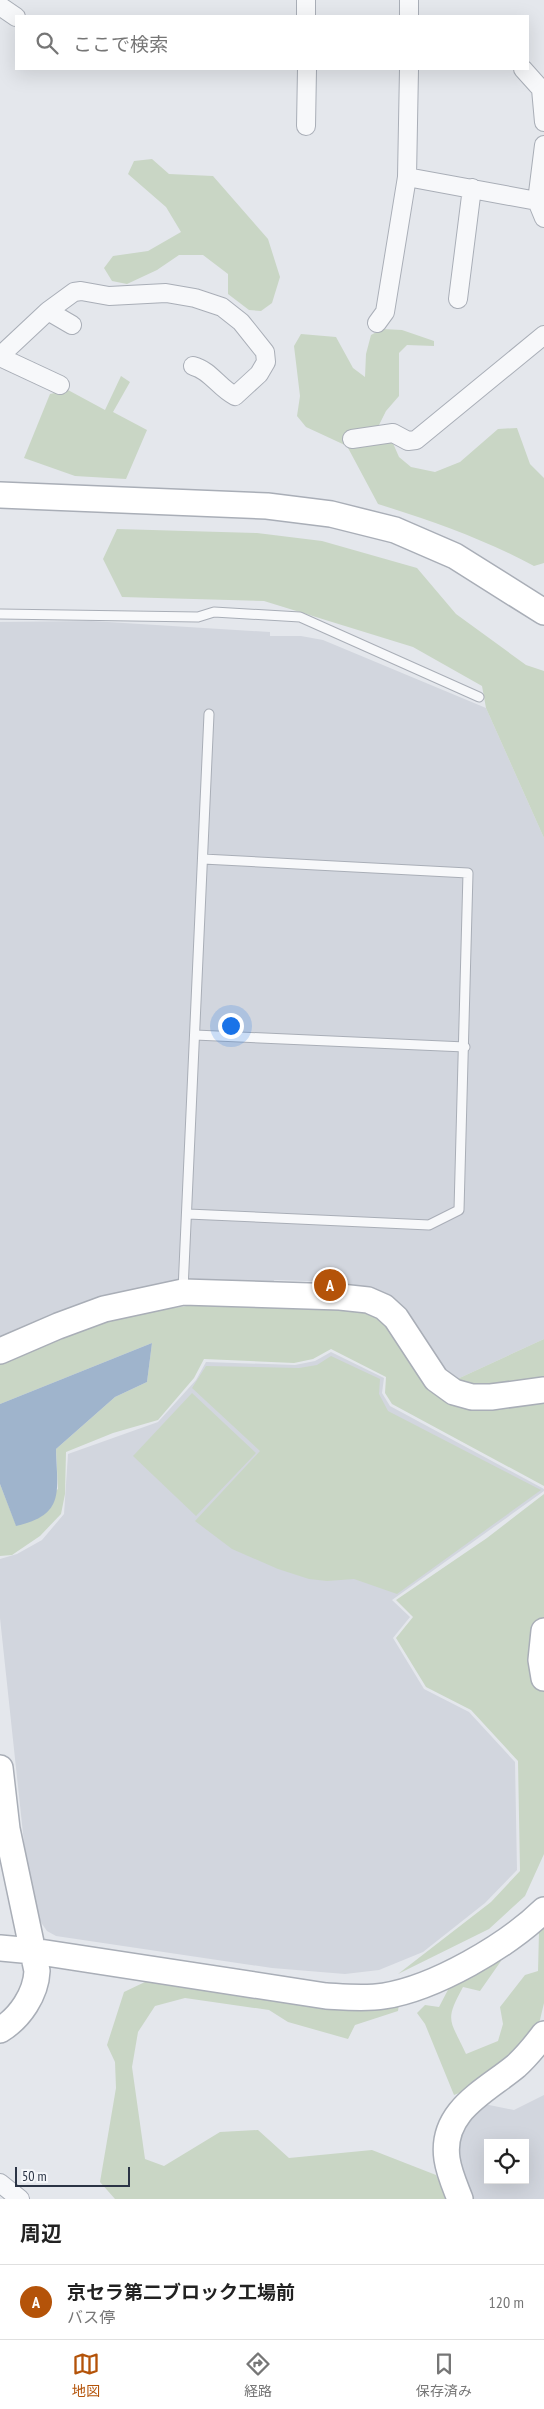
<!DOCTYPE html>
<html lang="ja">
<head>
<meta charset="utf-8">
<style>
  :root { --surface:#fff; --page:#f2f2f2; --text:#222; --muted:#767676; --line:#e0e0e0; --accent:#b45309 }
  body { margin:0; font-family:"PT Sans Narrow","Noto Sans JP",sans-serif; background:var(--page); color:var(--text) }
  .controls { position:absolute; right:15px; bottom:15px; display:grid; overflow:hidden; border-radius:0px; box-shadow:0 5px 20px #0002 }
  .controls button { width:45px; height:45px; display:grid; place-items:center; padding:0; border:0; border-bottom:1px solid var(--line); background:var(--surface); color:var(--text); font:25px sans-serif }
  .scale { position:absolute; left:15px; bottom:12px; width:115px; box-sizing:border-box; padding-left:5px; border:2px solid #2b3445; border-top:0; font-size:14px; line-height:18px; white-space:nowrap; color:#2b3445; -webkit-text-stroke:4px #f4f6f9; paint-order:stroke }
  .you { position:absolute; left:230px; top:1025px; width:18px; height:18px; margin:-12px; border:4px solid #fff; border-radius:50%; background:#1a73e8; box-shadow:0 0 0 8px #1a73e833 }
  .badge { display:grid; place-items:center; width:32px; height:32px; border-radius:50%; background:var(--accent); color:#fff; font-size:16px; font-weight:700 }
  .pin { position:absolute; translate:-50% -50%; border:2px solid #fff; box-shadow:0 1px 5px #0006 }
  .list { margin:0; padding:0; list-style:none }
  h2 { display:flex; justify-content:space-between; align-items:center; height:65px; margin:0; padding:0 20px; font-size:21px }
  h2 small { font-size:16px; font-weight:400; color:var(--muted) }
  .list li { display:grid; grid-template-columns:32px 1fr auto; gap:15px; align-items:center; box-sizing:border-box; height:75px; padding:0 20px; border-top:1px solid var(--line) }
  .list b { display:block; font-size:19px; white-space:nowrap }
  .list p { margin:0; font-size:16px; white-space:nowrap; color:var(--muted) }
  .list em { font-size:16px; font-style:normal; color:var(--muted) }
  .icon { flex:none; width:28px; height:28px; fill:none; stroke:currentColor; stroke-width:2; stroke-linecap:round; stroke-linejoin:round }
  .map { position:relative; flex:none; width:544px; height:2199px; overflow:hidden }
  .search { position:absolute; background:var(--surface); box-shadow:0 5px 20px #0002; left:15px; right:15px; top:15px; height:55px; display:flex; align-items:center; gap:12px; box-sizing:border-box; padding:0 18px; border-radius:0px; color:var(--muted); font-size:19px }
  .sheet { height:140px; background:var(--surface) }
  nav { display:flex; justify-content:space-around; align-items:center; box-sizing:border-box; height:70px; border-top:1px solid var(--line); background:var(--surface); font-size:14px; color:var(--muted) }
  nav a { display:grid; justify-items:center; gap:2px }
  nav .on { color:var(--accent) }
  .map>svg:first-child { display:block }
</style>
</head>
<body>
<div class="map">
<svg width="544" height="2199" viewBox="0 0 544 2199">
  <rect width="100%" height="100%" fill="#e4e7ec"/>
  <path fill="#d2d6de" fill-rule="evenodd" d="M92 621 270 632V636H301L323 640 486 708 544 838V1339L453 1381 338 1289V1282L274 1280 273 1286 209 1283 0 1344V622Z
    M331 1352 384 1378 382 1393 390 1406 544 1489V1491L392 1600 410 1617 393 1638 424 1689 469 1712 515 1762 517 1870 485 1903 423 1952 379 1970 345 1974 272 1968 56 1936 47 1931 40 1921 25 1852 0 1618V1559L17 1554 42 1540 64 1514 68 1454 158 1422 196 1380 206 1362 295 1365 315 1361Z
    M544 2095V2199H472L456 2158 460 2127 484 2104 514 2110ZM488 2143H525V2180H488Z"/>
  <path fill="#c9d6c5" d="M152 159 169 174 213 176 268 239 280 277 272 303 261 311 249 310 228 294V274L203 255H179L157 270 127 284 112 281 104 268 113 256 148 251 181 232 166 207 128 174 134 161Z
    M382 329 402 330 434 341V346L407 345 399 353V396L386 411 379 425 392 441 399 457 411 467 435 472 460 462 498 429 517 428 530 464 544 478V563L534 566C484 539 432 521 378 504L347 446 306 427 297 416 300 396 294 346 301 334 336 337 353 368 365 377 366 354 371 335Z
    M121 376 130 382 113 412 147 430 126 479 75 476 24 458 50 394 68 390 105 410Z
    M117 529 257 533 322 541 417 568 456 614 526 665 544 671V838L486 708 482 686 413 647 264 601 122 597 103 559Z
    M193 1305 333 1307 374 1313 453 1381 544 1339V1486L392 1404 385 1393 386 1377 331 1349 313 1359 294 1363 204 1359 194 1378 158 1420 113 1433 66 1452 65 1494 61 1514 40 1536 12 1555 0 1556V1484L16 1525 58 1489 56 1449 115 1397 147 1382 152 1343 0 1404V1363L74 1331 135 1314Z
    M331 1356 380 1379 379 1394 388 1411 541 1490 397 1594 354 1579 327 1581 309 1579 278 1569 232 1549 195 1521 260 1451 192 1388 206 1366 299 1368 317 1365Z
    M192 1393 256 1453 196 1516 133 1456Z
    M544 1494V1854L525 1896 489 1929 398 1974 491 1902 520 1871 518 1761 471 1710 426 1687 396 1638 413 1617 396 1600 487 1538Z
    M544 1927V2003L539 2024 485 2083 454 2095 425 2024 417 2013 425 2005 439 2007 451 1984 496 1956 501 1961 480 1991 463 1987C444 2022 450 2019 466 2054L498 2041 503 2024 500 2007 525 1975 538 1971 539 1932Z
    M147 1981 399 2003 398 2011 355 2025 348 2039 288 2022 269 2010 185 1998 155 2006 138 2032 132 2067 145 2159 164 2166 220 2132 258 2130 289 2158 372 2150 436 2175 447 2199H115L100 2182 116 2088 115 2062 107 2045 124 1992Z"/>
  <path fill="#9fb4cc" d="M152 1343 147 1382 115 1397 56 1449C57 1491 66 1515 16 1526L0 1484V1404Z"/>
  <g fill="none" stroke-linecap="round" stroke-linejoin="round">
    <defs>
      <path id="lane" d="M0 614 198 617 214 612 300 617 479 697
        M195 1035 465 1047
        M188 1214 429 1225 459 1210 468 873 203 859
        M183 1290 209 714"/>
      <path id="street" d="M306 0V16
        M0 6 16 17
        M409 16V0
        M523 69 541 89 544 122
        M306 126 307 69
        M407 177 537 201 544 218
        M537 201 544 145
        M458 299 472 188
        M48 311 74 292 81 291 109 296 166 293 195 298 222 307 241 322 265 352 266 362 259 374 235 396C219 388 210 370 193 366
        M377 323 385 312 407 177 409 69
        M0 356 48 311 72 325
        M0 357 60 385
        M352 439 393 433 408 441 416 440 544 335
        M0 2183 20 2199"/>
      <path id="secondary" d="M0 495 267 506 331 514 395 530 455 556 544 612
        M0 1351 58 1326 104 1309 183 1292 340 1297 368 1300 384 1307 396 1318 436 1379 454 1392 472 1397H491L544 1390
        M544 1631 541 1660 544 1678
        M0 1768 7 1829 37 1971C36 1994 20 2018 0 2030
        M0 1948 33 1951 326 1996C345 1997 365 1999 384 1996 435 1988 507 1946 544 1910
        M460 2199C455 2186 449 2173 447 2159 440 2111 486 2091 516 2066 527 2056 535 2046 544 2034"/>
    </defs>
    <use href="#lane" stroke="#a9aeb7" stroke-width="11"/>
    <use href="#street" stroke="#a9aeb7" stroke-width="20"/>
    <use href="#secondary" stroke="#a9aeb7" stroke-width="28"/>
    <use href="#lane" stroke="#f7f8fa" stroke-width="9"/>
    <use href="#street" stroke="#f7f8fa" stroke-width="18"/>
    <use href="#secondary" stroke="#fff" stroke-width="25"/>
  </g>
</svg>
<div class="controls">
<button><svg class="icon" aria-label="locate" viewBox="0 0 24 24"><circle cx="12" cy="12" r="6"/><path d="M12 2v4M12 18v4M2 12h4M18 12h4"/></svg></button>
</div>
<div class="scale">50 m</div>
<div class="you"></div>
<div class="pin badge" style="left:330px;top:1285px">A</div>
<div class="search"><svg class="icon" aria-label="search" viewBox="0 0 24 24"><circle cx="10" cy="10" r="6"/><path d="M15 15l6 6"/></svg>ここで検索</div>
</div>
<section class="sheet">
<h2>周辺<small></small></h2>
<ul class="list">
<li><span class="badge">A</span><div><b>京セラ第二ブロック工場前</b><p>バス停</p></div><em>120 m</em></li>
</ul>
</section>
<nav>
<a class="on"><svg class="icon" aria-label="map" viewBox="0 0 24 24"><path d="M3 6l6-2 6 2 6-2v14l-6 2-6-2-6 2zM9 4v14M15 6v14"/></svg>地図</a>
<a><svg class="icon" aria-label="directions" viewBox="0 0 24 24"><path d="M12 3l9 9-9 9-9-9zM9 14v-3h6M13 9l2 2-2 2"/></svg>経路</a>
<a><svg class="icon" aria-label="saved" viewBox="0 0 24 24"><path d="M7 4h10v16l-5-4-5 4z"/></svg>保存済み</a>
</nav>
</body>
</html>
